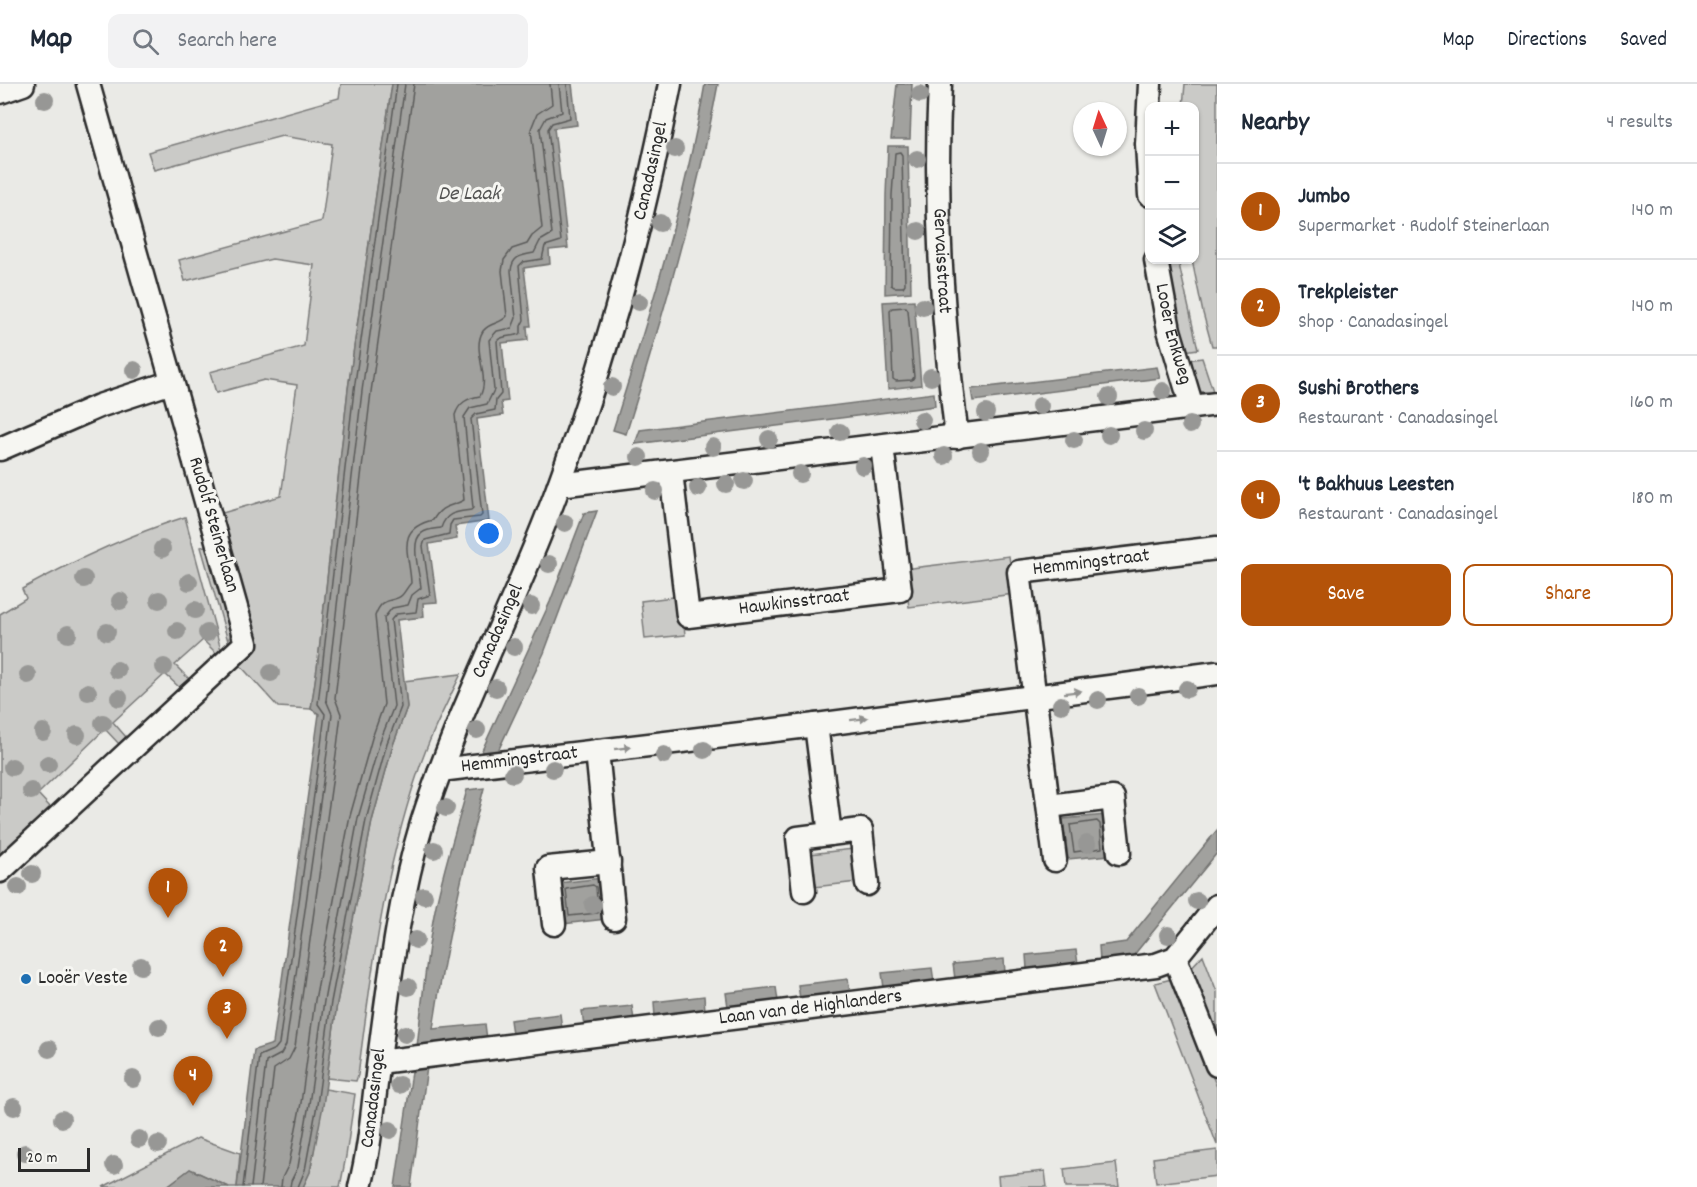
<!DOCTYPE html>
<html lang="en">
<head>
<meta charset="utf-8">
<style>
  :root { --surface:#fff; --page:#f2f2f3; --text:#1f2937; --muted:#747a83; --line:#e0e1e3; --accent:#b45309 }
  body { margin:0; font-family:Dekko,sans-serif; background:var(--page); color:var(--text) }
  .controls { position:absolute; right:18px; top:18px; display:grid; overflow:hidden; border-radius:12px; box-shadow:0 2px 4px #0004 }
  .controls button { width:54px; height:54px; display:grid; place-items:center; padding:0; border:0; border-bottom:2px solid var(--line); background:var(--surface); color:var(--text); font:30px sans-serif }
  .compass { position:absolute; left:1073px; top:18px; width:54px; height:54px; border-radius:50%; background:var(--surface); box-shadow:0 2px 4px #0004; rotate:356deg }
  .scale { position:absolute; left:18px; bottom:15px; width:72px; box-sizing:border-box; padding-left:6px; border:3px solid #2b2b2b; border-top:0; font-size:16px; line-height:21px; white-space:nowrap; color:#2b2b2b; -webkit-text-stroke:4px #f6f6f2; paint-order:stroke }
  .you { position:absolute; left:489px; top:450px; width:21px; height:21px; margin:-15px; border:4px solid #fff; border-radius:50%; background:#1a73e8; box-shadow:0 0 0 9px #1a73e833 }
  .badge { display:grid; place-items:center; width:39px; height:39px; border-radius:50%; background:var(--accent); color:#fff; font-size:20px; font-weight:700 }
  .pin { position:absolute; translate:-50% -50px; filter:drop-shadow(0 2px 3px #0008) }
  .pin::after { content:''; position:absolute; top:32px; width:21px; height:18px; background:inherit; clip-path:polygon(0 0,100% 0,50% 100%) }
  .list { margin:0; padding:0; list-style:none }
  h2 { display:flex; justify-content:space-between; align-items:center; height:78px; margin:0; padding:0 24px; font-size:26px }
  h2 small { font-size:20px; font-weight:400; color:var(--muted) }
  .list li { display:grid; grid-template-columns:39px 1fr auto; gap:18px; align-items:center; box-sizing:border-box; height:96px; padding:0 24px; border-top:2px solid var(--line) }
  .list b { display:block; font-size:22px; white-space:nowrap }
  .list p { margin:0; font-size:20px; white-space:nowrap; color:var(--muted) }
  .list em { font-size:20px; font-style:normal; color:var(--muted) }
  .actions { display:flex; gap:12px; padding:18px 24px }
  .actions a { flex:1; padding:14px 0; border:2px solid var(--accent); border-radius:12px; text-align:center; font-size:21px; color:var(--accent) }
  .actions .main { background:var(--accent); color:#fff }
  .icon { flex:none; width:33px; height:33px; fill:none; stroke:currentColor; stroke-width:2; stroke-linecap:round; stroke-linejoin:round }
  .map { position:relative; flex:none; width:1217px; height:1103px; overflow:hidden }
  header { display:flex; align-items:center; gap:36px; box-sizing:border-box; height:84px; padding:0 30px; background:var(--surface); border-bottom:2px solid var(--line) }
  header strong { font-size:28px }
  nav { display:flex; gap:33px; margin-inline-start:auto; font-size:21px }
  .search { width:420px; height:54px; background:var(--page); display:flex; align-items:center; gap:15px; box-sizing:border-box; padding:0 21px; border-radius:12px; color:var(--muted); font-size:22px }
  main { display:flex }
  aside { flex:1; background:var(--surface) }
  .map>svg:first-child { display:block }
</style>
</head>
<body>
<header>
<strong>Map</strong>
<div class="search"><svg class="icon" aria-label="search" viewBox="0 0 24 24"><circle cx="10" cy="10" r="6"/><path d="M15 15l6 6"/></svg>Search here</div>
<nav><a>Map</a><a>Directions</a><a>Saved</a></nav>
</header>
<main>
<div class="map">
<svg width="1217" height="1103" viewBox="0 0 1217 1103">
  <rect width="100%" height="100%" fill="#eaeae6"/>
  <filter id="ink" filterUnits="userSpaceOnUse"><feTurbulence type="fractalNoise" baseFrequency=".0167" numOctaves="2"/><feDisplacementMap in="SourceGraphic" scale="12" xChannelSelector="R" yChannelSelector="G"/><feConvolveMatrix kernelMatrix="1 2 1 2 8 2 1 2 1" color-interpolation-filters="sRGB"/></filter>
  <g filter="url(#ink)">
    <path fill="#cacac7" stroke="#7a7a79" stroke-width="1.5" d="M341 0H392L348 305 318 577 311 625 278 623 239 580 255 565 219 430 281 412 297 301 264 296 216 309 210 288 304 262 314 181 272 175 185 197 179 176 322 137 332 60 282 52 154 86 148 68 339 14Z
      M1185 0H1217V262H1212L1203 229 1192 176H1194V22H1183Z
      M1163 176H1178L1198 265 1184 267Z
      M1202 274 1214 310 1198 307 1187 276Z
      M185 433 221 566 217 570 203 556 175 581 189 595 179 603 165 590 113 638 126 653 119 660 105 645 38 710 51 724 0 770V530L26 514 22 505C75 476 128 451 185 433Z
      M209 461 231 543V549L228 557 201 463Z
      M1009 472 1014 510 909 523 904 485Z
      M681 512 685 551 645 555 641 517Z
      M461 590C445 623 428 656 417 691 384 788 371 890 358 991L356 997 327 994 337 919 372 737 393 661 407 623 404 597Z
      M853 765 857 798 814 803 810 770Z
      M1203 871 1217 908V958L1189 886Z
      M1172 895 1217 1003V1061L1155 899Z
      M325 1005 355 1010 346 1072 340 1103H303L310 1088Z
      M198 1054 240 1069 237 1103H229L190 1085 166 1103H103Z
      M1217 1066V1092L1156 1099 1153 1074Z
      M1116 1079 1119 1103H1066L1064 1085Z
      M1045 1087 1047 1103H999L998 1092Z"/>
    <path fill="#a1a19e" stroke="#727270" stroke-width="1.5" d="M392 0H572L577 41 554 44 568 164 549 166 550 180 524 184 531 242H527L528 256 502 259 508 317 501 318 503 331 477 335 489 437 455 442 457 455 429 460 437 518 423 519 424 533 397 536 407 623 393 661 372 737 337 919 323 1022 310 1088 303 1103H237L254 966 273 960 319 630 311 625 318 577 348 305Z
      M705 0H718C696 119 662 235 626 350L613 346C649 232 685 118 705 0Z
      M897 0H912L910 55H891Z
      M888 62H908L911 208 885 210 886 111Z
      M914 216 921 301 888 305 883 218Z
      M1157 283 1160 294 973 317 971 305Z
      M934 309 935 322 635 360 640 346Z
      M597 427 544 569 497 669 479 673 550 518 584 429Z
      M484 704C463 784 445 863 433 945L485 940 487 955 417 963C422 919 426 874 434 831 442 789 456 747 467 706Z
      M1105 731 1110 771 1068 775 1063 735Z
      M1217 746V769L1133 872 1100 877 1099 862 1126 858Z
      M602 794 606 835 563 840 558 799Z
      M1076 866 1078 880 1027 885 1026 871Z
      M1004 875 1005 889 955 895 953 880Z
      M932 884 934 898 884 904 882 889Z
      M848 895 850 909 800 915 798 901Z
      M776 903 778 917 728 923 726 909Z
      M704 912 705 927 655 933 654 918Z
      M632 922 634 936 584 942 582 927Z
      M560 930 562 945 512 950 510 936Z
      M427 983 411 1103H395L412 988 415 985Z
      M190 1085 229 1103H166Z"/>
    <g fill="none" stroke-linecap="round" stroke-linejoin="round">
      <path stroke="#5a5a59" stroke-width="1.5" d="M895 69 900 68 902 71 905 200 903 203H894L891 201 892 111Z
        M906 223 908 226 914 293 912 296 896 297 893 295 890 226 892 224Z
        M1097 737 1100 740 1102 764 1074 768 1070 741Z
        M593 801 596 803 598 829 569 832 566 805Z
        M243 1103 259 972 275 965 279 960 321 661 325 630 318 620 354 306 397 0
        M251 1103 266 978 281 970 286 961 328 662 332 630 326 616 362 307 405 0
        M260 1103 274 985 289 975 295 963 337 663 341 630 335 614 371 308 414 0
        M281 1103 282 1094 289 1080 301 1019 315 916 350 732 372 654 384 620 375 532C383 510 393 520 402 511 405 508 407 503 411 499 410 470 394 445 433 436 443 419 450 424 464 416L455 331C459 319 467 314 480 312 491 292 471 266 483 247 490 238 501 240 507 232L502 187 504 176 512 165 527 160 532 152 542 144 531 45 537 30 552 20 550 0
        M290 1103 291 1097 298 1083 309 1020 324 917 358 734 380 657 394 622 384 534 392 524 408 521 412 511 421 504C420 490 409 457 422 449 427 445 435 445 441 444 446 428 456 428 471 426L473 424 464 333 470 324 487 320 494 306 489 256 497 247 512 244 516 234 511 187C512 172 522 171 534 169L540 157 552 150 540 45 546 34 562 28 559 0
        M298 1103 305 1086 317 1021 331 918 366 736 387 659 401 623 391 536 396 530 416 528 418 515 430 511 423 462 425 456 449 450 450 441 453 436 480 433 482 431 471 335 476 330 495 326 496 316 501 310 497 257C503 250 514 254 521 249V242L524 236 519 182 523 178 542 175 545 162 561 157 548 45 552 39 570 34 567 0"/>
      <defs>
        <g id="minor">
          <path id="s1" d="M940 0C934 120 942 233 957 353"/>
          <path d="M0 8 23 0"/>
          <path d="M1150 111 1147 60 1150 0"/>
          <path id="s2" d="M1156 176 1169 246 1192 323"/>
          <path d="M0 365 99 322 172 298"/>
          <path id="s3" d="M671 388 688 532 900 506 882 362"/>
          <path d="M559 401 1217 320"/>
          <path d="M816 641 830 750"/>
          <path d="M597 667 614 834"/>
          <path id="s4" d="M440 686 816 641 1217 589"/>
          <path d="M1049 722 1113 714 1119 769"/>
          <path id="s5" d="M1055 776 1019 488 1217 464"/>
          <path d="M0 787 246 559 88 0"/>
          <path d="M804 807 798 754 861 746 867 800"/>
          <path d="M554 840 548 784 609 778"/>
          <path d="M1175 874 1217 981"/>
          <path id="s6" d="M379 978 1156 881 1175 874 1217 822"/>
          <path id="s7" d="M360 1103C370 1064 373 1023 378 983 389 901 398 818 422 739 459 622 518 515 559 401 607 272 644 135 670 0"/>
        </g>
      </defs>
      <use href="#minor" stroke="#2b2b2b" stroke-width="27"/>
      <use href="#minor" stroke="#f6f6f2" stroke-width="22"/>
    </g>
    <g fill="#979795">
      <circle cx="920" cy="10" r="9"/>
      <circle cx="45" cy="16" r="9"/>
      <circle cx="675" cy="65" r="9"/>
      <circle cx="917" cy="75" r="9"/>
      <circle cx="660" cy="139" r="9"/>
      <circle cx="918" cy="147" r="9"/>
      <circle cx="639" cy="218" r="9"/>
      <circle cx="923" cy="223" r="9"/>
      <circle cx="134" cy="286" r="9"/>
      <circle cx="931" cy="293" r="9"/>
      <circle cx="612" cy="303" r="9"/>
      <circle cx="1163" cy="307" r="9"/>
      <circle cx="1109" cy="313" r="9"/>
      <circle cx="1040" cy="322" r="9"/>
      <circle cx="986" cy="329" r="9"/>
      <circle cx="922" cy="336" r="9"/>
      <circle cx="1190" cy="341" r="9"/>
      <circle cx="1144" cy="347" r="9"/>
      <circle cx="840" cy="348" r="9"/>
      <circle cx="1109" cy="351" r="9"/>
      <circle cx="769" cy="355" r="9"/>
      <circle cx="1074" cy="356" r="9"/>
      <circle cx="713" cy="363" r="9"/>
      <circle cx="981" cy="367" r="9"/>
      <circle cx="944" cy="372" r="9"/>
      <circle cx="639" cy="373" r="9"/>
      <circle cx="863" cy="382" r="9"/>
      <circle cx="800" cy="390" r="9"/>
      <circle cx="744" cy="397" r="9"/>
      <circle cx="726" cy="400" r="9"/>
      <circle cx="698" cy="404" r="9"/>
      <circle cx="655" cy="407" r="9"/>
      <circle cx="565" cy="439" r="9"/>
      <circle cx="162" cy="465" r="9"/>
      <circle cx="549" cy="480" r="9"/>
      <circle cx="84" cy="495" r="9"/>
      <circle cx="189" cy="498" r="9"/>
      <circle cx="159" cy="516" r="9"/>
      <circle cx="120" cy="517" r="9"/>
      <circle cx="531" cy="522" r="9"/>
      <circle cx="195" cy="526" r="9"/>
      <circle cx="177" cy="547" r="9"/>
      <circle cx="107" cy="548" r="9"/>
      <circle cx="207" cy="549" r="9"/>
      <circle cx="68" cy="550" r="9"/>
      <circle cx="514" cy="563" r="9"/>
      <circle cx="164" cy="583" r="9"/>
      <circle cx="117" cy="586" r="9"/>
      <circle cx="271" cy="589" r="9"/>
      <circle cx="28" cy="591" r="9"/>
      <circle cx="496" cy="604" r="9"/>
      <circle cx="1187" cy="605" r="9"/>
      <circle cx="88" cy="608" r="9"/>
      <circle cx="1138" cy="612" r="9"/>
      <circle cx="119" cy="614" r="9"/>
      <circle cx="1098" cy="616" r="9"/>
      <circle cx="1061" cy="621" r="9"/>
      <circle cx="103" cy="639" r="9"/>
      <circle cx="477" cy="646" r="9"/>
      <circle cx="43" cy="648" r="9"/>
      <circle cx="77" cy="651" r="9"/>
      <circle cx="704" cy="666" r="9"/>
      <circle cx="664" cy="671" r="9"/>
      <circle cx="48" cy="680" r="9"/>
      <circle cx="12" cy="683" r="9"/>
      <circle cx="553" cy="685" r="9"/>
      <circle cx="513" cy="690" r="9"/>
      <circle cx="31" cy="707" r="9"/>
      <circle cx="446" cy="724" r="9"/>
      <circle cx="1087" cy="760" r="9"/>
      <circle cx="434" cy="766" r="9"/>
      <circle cx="32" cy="790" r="9"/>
      <circle cx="18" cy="803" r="9"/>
      <circle cx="424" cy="812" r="9"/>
      <circle cx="1197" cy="817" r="9"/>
      <circle cx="593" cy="821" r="9"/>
      <circle cx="1168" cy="851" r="9"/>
      <circle cx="416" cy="856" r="9"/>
      <circle cx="141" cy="882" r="9"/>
      <circle cx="408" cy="903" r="9"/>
      <circle cx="159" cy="943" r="9"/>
      <circle cx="405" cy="950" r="9"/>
      <circle cx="49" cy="965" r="9"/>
      <circle cx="133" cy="995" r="9"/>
      <circle cx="399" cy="1001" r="9"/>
      <circle cx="14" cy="1023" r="9"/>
      <circle cx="62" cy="1035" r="9"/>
      <circle cx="390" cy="1046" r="9"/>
      <circle cx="139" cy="1055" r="9"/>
      <circle cx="158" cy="1060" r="9"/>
      <circle cx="25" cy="1069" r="9"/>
      <circle cx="114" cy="1081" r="9"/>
    </g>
    <defs><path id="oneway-solid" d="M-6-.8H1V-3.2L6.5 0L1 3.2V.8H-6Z" transform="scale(1.5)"/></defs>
    <g fill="#90908e">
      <use href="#oneway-solid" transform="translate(1073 608) rotate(-7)"/>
      <use href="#oneway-solid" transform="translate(859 635) rotate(-7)"/>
      <use href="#oneway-solid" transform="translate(623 664) rotate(-7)"/>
    </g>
  </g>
  <circle fill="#1f6fb2" stroke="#f6f6f2" stroke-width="2" cx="26" cy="895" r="6"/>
  <g text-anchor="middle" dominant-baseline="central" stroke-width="6" stroke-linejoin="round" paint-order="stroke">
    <g font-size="20" fill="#2b2b2b" stroke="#f6f6f2">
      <text stroke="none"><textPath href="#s7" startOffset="1062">Canadasingel</textPath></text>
      <text stroke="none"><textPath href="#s1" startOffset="177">Gervaisstraat</textPath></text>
      <text stroke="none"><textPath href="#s2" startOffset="76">Looër Enkweg</textPath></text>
      <text transform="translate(213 441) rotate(74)">Rudolf Steinerlaan</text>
      <text stroke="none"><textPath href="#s5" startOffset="363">Hemmingstraat</textPath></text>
      <text stroke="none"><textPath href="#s3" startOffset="252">Hawkinsstraat</textPath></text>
      <text stroke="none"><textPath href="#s7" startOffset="576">Canadasingel</textPath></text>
      <text stroke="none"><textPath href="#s4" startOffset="80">Hemmingstraat</textPath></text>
      <text stroke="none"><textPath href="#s6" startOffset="435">Laan van de Highlanders</textPath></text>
      <text stroke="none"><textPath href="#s7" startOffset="90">Canadasingel</textPath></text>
    </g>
    <g font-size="20" fill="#2b2b2b" stroke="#f6f6f2" text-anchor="start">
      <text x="38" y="895">Looër Veste</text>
    </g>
    <g font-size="21" font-style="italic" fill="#545453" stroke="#f6f6f2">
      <text x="469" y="111">De Laak</text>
    </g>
  </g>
</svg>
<div class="controls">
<button>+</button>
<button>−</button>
<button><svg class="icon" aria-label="layers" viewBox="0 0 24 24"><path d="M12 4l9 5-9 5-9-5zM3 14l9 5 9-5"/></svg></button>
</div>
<svg class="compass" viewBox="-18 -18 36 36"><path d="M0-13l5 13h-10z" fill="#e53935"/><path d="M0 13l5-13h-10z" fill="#747a83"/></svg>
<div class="scale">20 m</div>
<div class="you"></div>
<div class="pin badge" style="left:168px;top:834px">1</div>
<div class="pin badge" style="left:223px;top:893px">2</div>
<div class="pin badge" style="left:227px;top:955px">3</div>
<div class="pin badge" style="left:193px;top:1022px">4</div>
</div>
<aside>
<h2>Nearby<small>4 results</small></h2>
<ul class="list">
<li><span class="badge">1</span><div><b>Jumbo</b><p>Supermarket · Rudolf Steinerlaan</p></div><em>140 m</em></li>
<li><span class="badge">2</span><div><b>Trekpleister</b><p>Shop · Canadasingel</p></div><em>140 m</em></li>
<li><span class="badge">3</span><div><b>Sushi Brothers</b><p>Restaurant · Canadasingel</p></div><em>160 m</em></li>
<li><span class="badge">4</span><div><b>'t Bakhuus Leesten</b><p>Restaurant · Canadasingel</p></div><em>180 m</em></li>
</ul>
<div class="actions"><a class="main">Save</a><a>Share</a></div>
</aside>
</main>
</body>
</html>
